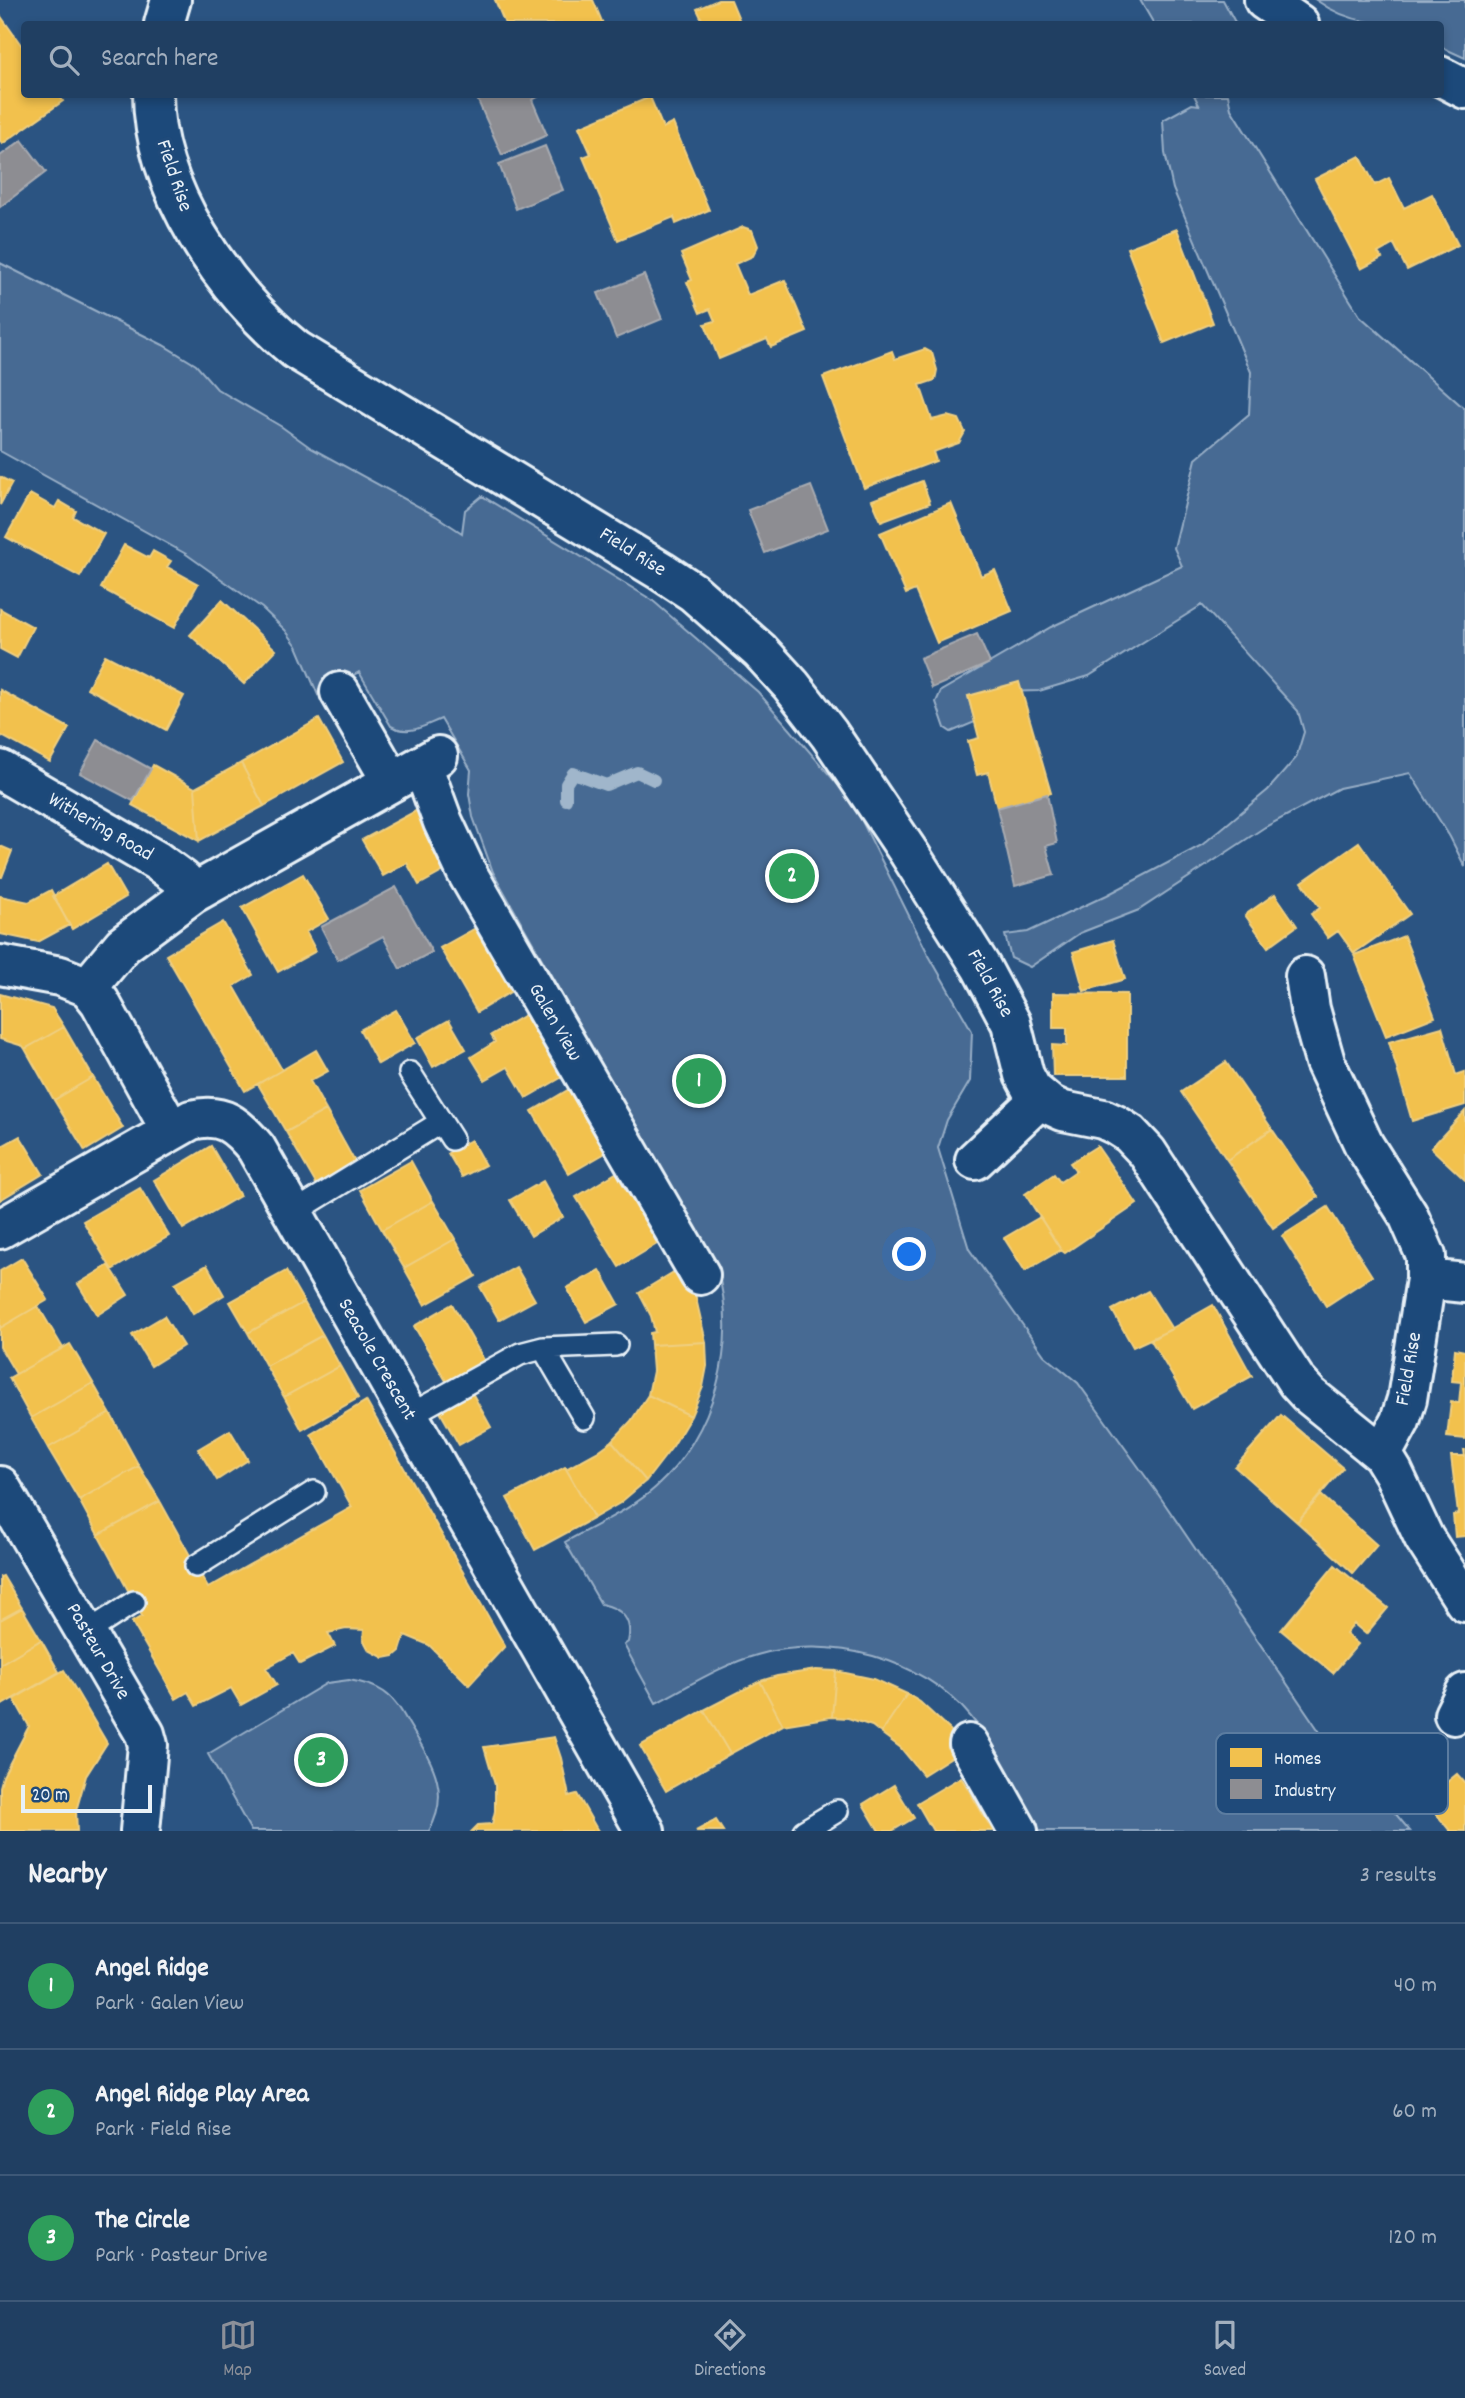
<!DOCTYPE html>
<html lang="en">
<head>
<meta charset="utf-8">
<style>
  :root { --surface:#203f62; --page:#284668; --text:#f1f3f6; --muted:#a2afbe; --line:#3d5877; --accent:#8c9099 }
  body { margin:0; font-family:Dekko,sans-serif; background:var(--page); color:var(--text) }
  .scale { position:absolute; left:21px; bottom:18px; width:131px; box-sizing:border-box; padding-left:7px; border:4px solid #e8f1f8; border-top:0; font-size:19px; line-height:24px; white-space:nowrap; color:#e8f1f8; -webkit-text-stroke:5px #1f4a7a; paint-order:stroke }
  .you { position:absolute; left:910px; top:1255px; width:24px; height:24px; margin:-18px; border:5px solid #fff; border-radius:50%; background:#1a73e8; box-shadow:0 0 0 10px #1a73e833 }
  .badge { display:grid; place-items:center; width:46px; height:46px; border-radius:50%; background:var(--accent); color:#fff; font-size:23px; font-weight:700 }
  .pin { position:absolute; translate:-50% -50%; border:4px solid #fff; box-shadow:0 2px 7px #0006 }
  .list { margin:0; padding:0; list-style:none }
  h2 { display:flex; justify-content:space-between; align-items:center; height:91px; margin:0; padding:0 28px; font-size:30px }
  h2 small { font-size:23px; font-weight:400; color:var(--muted) }
  .list li { display:grid; grid-template-columns:46px 1fr auto; gap:21px; align-items:center; box-sizing:border-box; height:126px; padding:0 28px; border-top:2px solid var(--line) }
  .list b { display:block; font-size:26px; white-space:nowrap }
  .list p { margin:0; font-size:23px; white-space:nowrap; color:var(--muted) }
  .list em { font-size:23px; font-style:normal; color:var(--muted) }
  .icon { flex:none; width:38px; height:38px; fill:none; stroke:currentColor; stroke-width:2; stroke-linecap:round; stroke-linejoin:round }
  .map { position:relative; flex:none; width:1465px; height:1831px; overflow:hidden }
  .search { position:absolute; background:var(--surface); box-shadow:0 4px 10px #0003; left:21px; right:21px; top:21px; height:77px; display:flex; align-items:center; gap:18px; box-sizing:border-box; padding:0 24px; border-radius:7px; color:var(--muted); font-size:26px }
  .sheet { height:469px; background:var(--surface) }
  nav { display:flex; justify-content:space-around; align-items:center; box-sizing:border-box; height:98px; border-top:2px solid var(--line); background:var(--surface); font-size:19px; color:var(--muted) }
  nav a { display:grid; justify-items:center; gap:4px }
  nav .on { color:var(--accent) }
  .map>svg:first-child { display:block }
</style>
</head>
<body>
<div class="map">
<svg width="1465" height="1831" viewBox="0 0 1465 1831">
  <rect width="100%" height="100%" fill="#2b5482"/>
  <filter id="ink" filterUnits="userSpaceOnUse"><feTurbulence type="fractalNoise" baseFrequency=".0143" numOctaves="2"/><feDisplacementMap in="SourceGraphic" scale="14" xChannelSelector="R" yChannelSelector="G"/><feConvolveMatrix kernelMatrix="1 2 1 2 8 2 1 2 1" color-interpolation-filters="sRGB"/></filter>
  <g filter="url(#ink)">
    <path fill="#476b93" stroke="#98aec6" stroke-width="2" d="M1140 0H1223L1236 24H1154Z
      M1316 0H1465V58L1441 47 1440 24C1394 24 1356 29 1316 0Z
      M1194 95H1228L1231 109 1360 316 1465 409V867L1450 837 1410 773 1339 788 1265 827 1139 910 1080 933 1030 967 1011 958 1005 935 1028 932 1107 895 1202 845 1268 790 1296 758 1304 732 1298 711 1202 605 1089 676 1039 691 1001 692 968 696 975 722 951 732 945 728 936 702 941 691 1051 627 1182 566 1174 548 1196 459 1249 414 1251 372 1173 189 1165 153 1163 120 1192 104 1199 105Z
      M0 263 163 345 196 365 217 389 282 427 311 448 436 516 462 533 465 510 482 496 652 600 758 692 852 801 928 954 972 1031 970 1081 947 1120 938 1148 969 1249 1044 1355 1078 1383 1156 1491 1326 1741 1327 1755 1340 1776 1354 1788 1385 1801 1410 1831H1040C1018 1793 999 1751 971 1717 923 1658 829 1634 757 1655 721 1665 689 1686 656 1703L624 1645 628 1642C633 1620 622 1608 601 1604L565 1542C595 1525 631 1510 656 1487 713 1436 740 1343 717 1270L493 872 473 817 469 794 471 770 441 719C423 726 410 736 391 726L359 672 318 695 297 646 285 630 262 608 186 554 0 451Z
      M349 1680C361 1682 374 1685 384 1692 397 1701 403 1714 410 1726 431 1761 452 1791 429 1831H251L208 1754 327 1683Z"/>
    <path fill="#f2c14e" stroke="#efcf81" stroke-width="2" d="M495 0H593L603 24H505Z
      M718 0H731L741 24H704L697 9Z
      M0 15 24 49V94H58L63 101 2 144 0 141Z
      M650 97 663 128 673 123 709 210 676 224 674 217 618 240 583 157 591 154 579 127Z
      M1360 156 1375 185 1389 178 1404 208 1432 194 1458 245 1407 270 1394 244 1378 253 1382 258 1361 269 1315 179Z
      M743 227 752 230 758 246 753 256 735 264 748 295 785 280 807 332 771 347 767 339 719 359 705 324 715 321 710 309 700 313 687 282 692 280 681 254Z
      M1177 229 1213 323 1164 343 1127 248Z
      M925 349 932 353 937 370 935 380 920 385 932 420 948 416 959 419 965 432 959 443 933 452 936 461 864 488 823 377 892 351 895 359Z
      M0 477 12 483 0 505Z
      M922 481 930 503 881 521 872 500Z
      M30 494 55 508 59 501 76 511 73 517 104 534 80 577 6 537Z
      M951 503 981 576 995 570 1012 611 937 643 915 590 906 594 880 533Z
      M124 545 149 558 153 551 171 561 167 567 198 584 174 628 101 588Z
      M222 600 276 650 244 684 190 635Z
      M0 609 33 627 17 658 0 649Z
      M105 655 184 696 166 730 87 688Z
      M1019 682 1051 793 997 808 988 772 977 775 968 741 979 738 968 696Z
      M0 690 69 728 50 762 0 735Z
      M319 719 343 762 264 806 241 763Z
      M241 763 264 806 199 841 195 788Z
      M153 765 195 788 199 841 132 805Z
      M425 806 451 867 419 885 407 863 383 876 362 840Z
      M1359 842 1410 914 1354 953 1338 931 1328 938 1311 914 1320 908 1302 882Z
      M0 846 12 851 2 877H0Z
      M107 864 126 897 72 929 53 896Z
      M303 874 329 919 306 932 316 951 278 972 242 908Z
      M51 890 69 925 38 942 0 934V896L29 902Z
      M1275 894 1297 926 1268 947 1245 915Z
      M223 922 253 975 234 986 282 1070 245 1091 166 955Z
      M481 925 517 988 477 1012 440 948Z
      M1404 936 1435 1017 1386 1036 1354 955Z
      M1113 940 1125 979 1084 991 1073 952Z
      M1053 993 1127 994V1076H1053L1052 1045 1067 1046V1028H1053Z
      M0 994 52 1008 64 1027 25 1049 23 1046 0 1039Z
      M396 1010 415 1043 378 1064 360 1030Z
      M530 1012 566 1075 526 1098 508 1067 485 1080 471 1057 495 1042 491 1035Z
      M449 1020 466 1049 433 1067 417 1038Z
      M64 1027 93 1077 54 1100 25 1049Z
      M1442 1027 1456 1075 1465 1072V1105L1412 1121 1389 1042Z
      M316 1050 328 1071 310 1081 326 1110 286 1132 258 1084Z
      M1226 1062 1272 1129 1227 1160 1181 1092Z
      M93 1077 123 1128 85 1151 54 1100Z
      M573 1087 609 1151 569 1174 532 1111Z
      M326 1110 355 1162 316 1184 286 1132Z
      M1465 1111V1180L1431 1148Z
      M1272 1129 1318 1197 1273 1228 1227 1160Z
      M20 1136 43 1174 0 1200V1147Z
      M471 1140 485 1165 462 1177 448 1153Z
      M211 1146 240 1196 183 1229 154 1180Z
      M1097 1146 1137 1204 1065 1253 1061 1250 1025 1194 1054 1174 1060 1182 1076 1171 1070 1163Z
      M411 1161 433 1201 382 1230 360 1190Z
      M619 1171 662 1241 619 1267 576 1197Z
      M543 1181 563 1217 531 1236 510 1200Z
      M140 1188 169 1236 112 1270 83 1221Z
      M433 1201 455 1239 404 1268 382 1230Z
      M1328 1207 1372 1276 1326 1306 1282 1236Z
      M1040 1217 1061 1250 1025 1271 1004 1238Z
      M455 1239 476 1276 425 1305 404 1268Z
      M22 1258 48 1300 0 1328V1271Z
      M109 1265 128 1295 97 1315 78 1284Z
      M207 1265 224 1295 193 1314 175 1283Z
      M516 1267 535 1300 499 1320 480 1287Z
      M682 1267 695 1294 706 1342 651 1345 650 1333 655 1332 651 1316 639 1293Z
      M600 1270 619 1304 586 1322 567 1288Z
      M286 1271 304 1302 248 1333 230 1302Z
      M1148 1291 1172 1329 1133 1347 1112 1310Z
      M304 1302 323 1335 266 1366 248 1333Z
      M452 1304 487 1365 449 1386 414 1326Z
      M1213 1305 1252 1376 1192 1409 1151 1340Z
      M38 1306 63 1348 16 1374 0 1347V1328Z
      M164 1316 183 1346 151 1366 132 1335Z
      M323 1335 340 1366 284 1397 266 1366Z
      M706 1342 707 1366 703 1387 691 1416 648 1395 653 1371 651 1345Z
      M70 1344 93 1383 31 1418 9 1378Z
      M1455 1349 1465 1351V1439L1447 1437 1451 1402 1459 1403 1461 1382 1452 1381Z
      M340 1366 358 1398 302 1430 284 1397Z
      M93 1383 110 1413 48 1448 31 1418Z
      M471 1391 491 1427 459 1445 439 1410Z
      M648 1395 691 1416 673 1446 646 1481 612 1441 631 1421Z
      M366 1401 505 1646 469 1685 429 1645 412 1638 405 1635 400 1651 394 1656 384 1658 369 1650 363 1639 364 1630 346 1629 328 1633 335 1646 300 1664 293 1653 266 1668 277 1685 241 1705 231 1688 196 1706 188 1692 176 1699 132 1622 142 1616 98 1535 160 1501 208 1588 352 1507 311 1434Z
      M110 1413 139 1466 79 1500 48 1448Z
      M1281 1415 1343 1468 1297 1522 1235 1467Z
      M230 1430 248 1460 217 1480 198 1449Z
      M612 1441 646 1481 620 1503 594 1518 566 1469 597 1452Z
      M1464 1450H1465V1536L1455 1537 1453 1515 1458 1514 1451 1456H1465Z
      M139 1466 160 1501 98 1535 79 1500Z
      M565 1467 594 1518 535 1550 507 1498Z
      M1321 1495 1377 1545 1353 1573 1297 1522Z
      M1335 1565 1388 1608 1366 1634 1354 1624 1346 1634 1358 1644 1333 1673 1281 1630Z
      M3 1576 22 1608 0 1620V1577Z
      M22 1608 41 1640 0 1664V1620Z
      M41 1640 59 1672 2 1705 0 1701V1664Z
      M64 1670 107 1743 86 1776 76 1811 77 1831H0V1787L3 1776 29 1726 14 1699Z
      M816 1670 836 1671 832 1717 783 1725 760 1681 777 1676Z
      M836 1671 874 1679 907 1694 881 1733 872 1726 848 1718 832 1717Z
      M760 1681 783 1725 730 1754 704 1710Z
      M907 1694 920 1702 950 1730 964 1749 923 1775 901 1748 881 1733Z
      M704 1710 730 1754 666 1791 640 1746Z
      M554 1737 561 1758 569 1796 577 1794 598 1831H472L478 1825 492 1824 495 1811V1785L484 1747Z
      M1457 1774 1465 1783V1831H1450L1425 1800Z
      M961 1777 993 1831H933L917 1803Z
      M894 1785 914 1818 892 1831H879L863 1804Z
      M716 1820 723 1831H696Z"/>
    <path fill="#8d8d92" stroke="#a8abb1" stroke-width="2" d="M490 94H543L532 100 547 135 502 155 478 101Z
      M22 140 46 172 0 207V156Z
      M545 146 563 190 516 209 499 164Z
      M644 275 662 319 616 338 598 293Z
      M811 486 828 529 765 553 748 510Z
      M977 634 990 663 932 688 920 658Z
      M98 740 151 769 133 801 80 773Z
      M1047 794 1057 843 1046 846 1054 875 1015 886 997 808Z
      M396 887 432 952 400 969 383 936 338 960 321 927Z"/>
    <g fill="none" stroke-linecap="round" stroke-linejoin="round">
      <path stroke="#a0b6cb" stroke-width="12" d="M566 800V784L573 773 606 785 637 772 654 780"/>
      <defs>
        <path id="service" d="M410 1073 452 1139
          M293 1213 441 1122
          M543 1348 584 1418
          M408 1416 520 1354 543 1348 616 1345
          M196 1566 314 1492
          M86 1633 134 1602
          M804 1831 837 1811"/>
        <path id="minor" d="M1264 0 1299 24
          M164 24 171 0
          M1440 76 1465 89
          M153 94C153 188 225 293 296 350L661 571 693 592 760 651 791 685 829 734 909 853 981 967 1011 1023 1024 1075 1032 1090 1050 1105 1063 1111 1103 1119 1116 1125 1130 1134 1147 1152 1297 1382 1309 1395 1382 1454 1393 1472 1424 1538 1465 1602
          M340 692 392 782
          M422 765 443 822 466 871 700 1275
          M0 770 157 861 183 880 192 894
          M0 965 60 976 88 987
          M1305 976 1310 1009 1325 1062 1364 1145 1408 1215 1426 1256V1279L1407 1399 1400 1421 1382 1454
          M171 1131 100 1002 88 987 123 945 192 894 438 756
          M975 1160 1041 1098
          M0 1229 191 1120C222 1112 237 1125 256 1148L645 1831
          M1426 1279 1465 1283
          M0 1486 145 1734 148 1745 140 1831
          M1454 1715 1465 1693
          M969 1744 1018 1831"/>
      </defs>
      <use href="#service" stroke="#e8f1f8" stroke-width="26"/>
      <use href="#minor" stroke="#e8f1f8" stroke-width="44"/>
      <use href="#service" stroke="#1f4a7a" stroke-width="21"/>
      <use href="#minor" stroke="#1f4a7a" stroke-width="38"/>
    </g>
  </g>
  <g text-anchor="middle" dominant-baseline="central" stroke-width="7" stroke-linejoin="round" paint-order="stroke">
    <g font-size="21" fill="#e8f1f8" stroke="#1f4a7a">
      <text transform="translate(173 176) rotate(71)">Field Rise</text>
      <text transform="translate(632 553) rotate(32)">Field Rise</text>
      <text transform="translate(100 828) rotate(30)">Withering Road</text>
      <text transform="translate(989 984) rotate(61)">Field Rise</text>
      <text transform="translate(554 1023) rotate(60)">Galen View</text>
      <text transform="translate(376 1360) rotate(60)">Seacole Crescent</text>
      <text transform="translate(1410 1369) rotate(-80)">Field Rise</text>
      <text transform="translate(97 1652) rotate(60)">Pasteur Drive</text>
    </g>
  </g>
  <rect x="1216" y="1733" width="232" height="81" rx="10" fill="#1f4a7a" stroke="#5b7ca0" stroke-width="2"/>
  <rect x="1230" y="1748" width="32" height="19" fill="#f2c14e"/>
  <rect x="1230" y="1779" width="32" height="20" fill="#8d8d92"/>
  <g font-size="19" fill="#e8f1f8">
    <text x="1274" y="1764">Homes</text>
    <text x="1274" y="1796">Industry</text>
  </g>
</svg>
<div class="scale">20 m</div>
<div class="you"></div>
<div class="pin badge" style="left:699px;top:1081px;background:#2e9e5b">1</div>
<div class="pin badge" style="left:792px;top:876px;background:#2e9e5b">2</div>
<div class="pin badge" style="left:321px;top:1760px;background:#2e9e5b">3</div>
<div class="search"><svg class="icon" aria-label="search" viewBox="0 0 24 24"><circle cx="10" cy="10" r="6"/><path d="M15 15l6 6"/></svg>Search here</div>
</div>
<section class="sheet">
<h2>Nearby<small>3 results</small></h2>
<ul class="list">
<li><span class="badge" style="background:#2e9e5b">1</span><div><b>Angel Ridge</b><p>Park · Galen View</p></div><em>40 m</em></li>
<li><span class="badge" style="background:#2e9e5b">2</span><div><b>Angel Ridge Play Area</b><p>Park · Field Rise</p></div><em>60 m</em></li>
<li><span class="badge" style="background:#2e9e5b">3</span><div><b>The Circle</b><p>Park · Pasteur Drive</p></div><em>120 m</em></li>
</ul>
</section>
<nav>
<a class="on"><svg class="icon" aria-label="map" viewBox="0 0 24 24"><path d="M3 6l6-2 6 2 6-2v14l-6 2-6-2-6 2zM9 4v14M15 6v14"/></svg>Map</a>
<a><svg class="icon" aria-label="directions" viewBox="0 0 24 24"><path d="M12 3l9 9-9 9-9-9zM9 14v-3h6M13 9l2 2-2 2"/></svg>Directions</a>
<a><svg class="icon" aria-label="saved" viewBox="0 0 24 24"><path d="M7 4h10v16l-5-4-5 4z"/></svg>Saved</a>
</nav>
</body>
</html>
